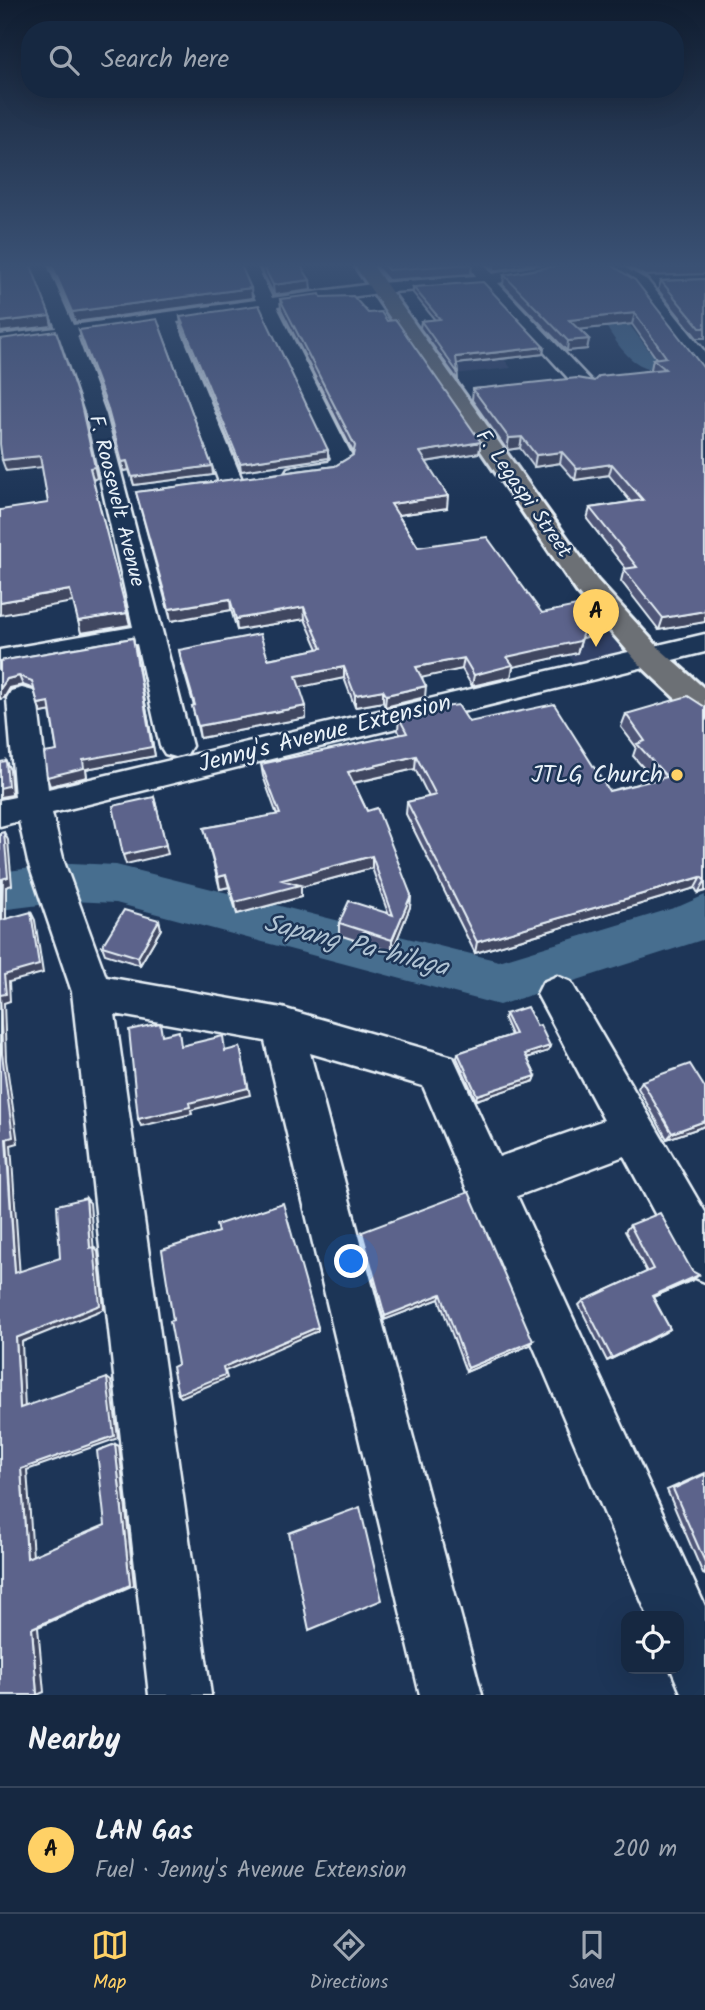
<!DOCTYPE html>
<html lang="en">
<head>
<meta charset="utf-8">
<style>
  :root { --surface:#162841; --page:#23344c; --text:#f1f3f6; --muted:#9ea6b1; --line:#35445a; --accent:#ffd166 }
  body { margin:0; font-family:Kalam,sans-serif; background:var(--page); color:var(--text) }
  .controls { position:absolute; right:21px; bottom:21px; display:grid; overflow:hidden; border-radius:14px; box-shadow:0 7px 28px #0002 }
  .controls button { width:63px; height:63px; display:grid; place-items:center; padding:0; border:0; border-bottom:2px solid var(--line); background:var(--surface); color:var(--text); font:35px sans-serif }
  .you { position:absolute; left:352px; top:1262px; width:24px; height:24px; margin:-18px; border:5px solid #fff; border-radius:50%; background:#1a73e8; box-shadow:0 0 0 10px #1a73e833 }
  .badge { display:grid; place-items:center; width:46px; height:46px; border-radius:50%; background:var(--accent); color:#111; font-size:23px; font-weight:700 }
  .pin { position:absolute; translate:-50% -58px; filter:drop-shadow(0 2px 4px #0008) }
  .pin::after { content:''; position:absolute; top:37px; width:24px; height:21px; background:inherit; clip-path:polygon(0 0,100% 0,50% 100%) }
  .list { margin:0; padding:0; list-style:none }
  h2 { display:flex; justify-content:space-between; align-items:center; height:91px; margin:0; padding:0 28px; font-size:30px }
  h2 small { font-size:23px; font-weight:400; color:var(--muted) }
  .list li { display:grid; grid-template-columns:46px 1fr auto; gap:21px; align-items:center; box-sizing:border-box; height:126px; padding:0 28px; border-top:2px solid var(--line) }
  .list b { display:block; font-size:26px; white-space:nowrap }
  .list p { margin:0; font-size:23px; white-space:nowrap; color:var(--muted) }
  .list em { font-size:23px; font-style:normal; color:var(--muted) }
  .icon { flex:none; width:38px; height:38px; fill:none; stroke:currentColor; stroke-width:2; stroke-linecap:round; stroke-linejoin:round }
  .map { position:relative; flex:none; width:705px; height:1695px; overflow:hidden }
  .search { position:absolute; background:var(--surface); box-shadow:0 7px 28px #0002; left:21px; right:21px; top:21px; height:77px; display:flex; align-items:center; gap:18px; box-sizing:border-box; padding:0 24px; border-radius:28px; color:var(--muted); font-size:26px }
  .sheet { height:217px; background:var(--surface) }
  nav { display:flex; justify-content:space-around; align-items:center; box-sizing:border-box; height:98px; border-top:2px solid var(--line); background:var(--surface); font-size:19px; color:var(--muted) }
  nav a { display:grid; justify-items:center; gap:4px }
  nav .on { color:var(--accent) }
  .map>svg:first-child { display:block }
</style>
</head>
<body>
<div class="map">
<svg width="705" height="1695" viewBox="0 0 705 1695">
  <rect width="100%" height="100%" fill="#1d3557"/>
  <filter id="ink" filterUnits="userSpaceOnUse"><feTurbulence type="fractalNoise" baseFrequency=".0143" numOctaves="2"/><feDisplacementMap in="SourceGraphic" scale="14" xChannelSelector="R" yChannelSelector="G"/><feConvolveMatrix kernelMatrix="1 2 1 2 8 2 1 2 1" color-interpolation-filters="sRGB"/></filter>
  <g filter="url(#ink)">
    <path fill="#304367" d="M494 347 511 368 454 374 439 353Z
      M607 632 624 652 575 663 559 644Z"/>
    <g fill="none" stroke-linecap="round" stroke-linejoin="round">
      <path fill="#476e8f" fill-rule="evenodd" d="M533 263H558L598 283 650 352 669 358 673 363 669 368C624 379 608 320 584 294 572 283 550 275 536 267Z
        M71 863 116 865 499 961 680 906 705 895V939L499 1005 116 903 71 901 0 910V872Z"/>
      <defs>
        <path id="minor" d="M30 263H46L73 325 256 300 239 263H255L272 298 379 283 476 276 469 266 471 263H483L492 274 555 263H588L580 268 498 283 595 385 592 389H578L483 285 379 293 277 307 353 458C350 478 294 487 285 473L288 468 329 462 331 458 261 310 177 322 243 482 239 487H223L219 482 160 324 77 336 106 415 192 746 187 754 176 757 165 754 160 746 137 644 0 668V650L133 627 86 415 60 338 0 347V335L56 328Z
          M597 263H616L647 280 705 352V371L698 369 635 288Z
          M705 634V652L52 813 64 862 106 977 282 1008 453 1057 499 1157 604 1120 537 994 543 982 557 976 571 982 705 1212V1282L688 1275 624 1156 517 1196 705 1606V1695H682L671 1669H679V1616H648L423 1086 310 1053 482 1695H420L265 1041 115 1014 211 1695H149L72 992 28 862 19 821 0 826V800L15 797 7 698 11 691 22 688 33 691 37 698 48 789Z"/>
        <path id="major" d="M353 263H371L597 580 660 649 705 689V718L693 715 638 663 577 592Z"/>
      </defs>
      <use href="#minor" stroke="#e8f1f8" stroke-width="5"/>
      <use href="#major" stroke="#e8f1f8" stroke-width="6"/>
      <use href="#minor" fill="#1d3557" fill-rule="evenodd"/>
      <use href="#major" fill="#6c6f75" fill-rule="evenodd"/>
    </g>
    <path fill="#4f5678" stroke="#e8f1f8" stroke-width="2" d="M49 263H240L252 298 75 322Z
      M258 263H308L299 264 311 290 274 295Z
      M373 263H471L472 264 471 274 388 280Z
      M486 263H541L493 271Z
      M572 263 705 370V622L659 630 621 581 624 569H626L587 519 590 508 631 502 609 475 575 480 560 463 534 467 520 448 507 450 472 400 473 389 594 381 652 370 651 369 653 359 656 358 632 324 579 329 589 339 587 349 567 351 503 285 504 275Z
      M621 263H705V274L645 276Z
      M705 279V338H697L658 290 661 281Z
      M413 287 544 347 543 354 457 364 458 380 420 328 421 321 435 320 413 293Z
      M321 297 368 313 481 442 479 453 426 462 447 508 398 515 418 547 542 613 600 634 582 638 577 653 513 667 511 677 472 686 462 669 422 677 425 697 385 707 383 702 355 707 344 678 299 687 306 718 200 738 192 706H194L181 661 179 650 268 659 318 649 305 619 237 630 231 610 171 621 136 492 335 466 353 455 354 454 281 309 280 299Z
      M180 317 328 458 241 471 181 324Z
      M79 330 212 466 213 475 134 485 129 470 124 471 109 414 81 338Z
      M133 638 155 756 86 769 87 777 50 786 47 777 57 751 50 711 41 713 34 689 23 685 10 688 4 698 0 699V661Z
      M705 707V891L698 893 695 888 475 953 406 814 407 802 429 797 415 769 354 783 367 811 411 895 410 907 392 952 339 935V923L388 913 372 868 301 887V897L237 914 229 887 220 889 204 828 277 815 263 776 261 764 400 735 398 730 399 718 469 722 609 791 654 780 633 756 636 747 621 727 626 714Z
      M159 920 161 929 140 965 105 954 102 946Z
      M505 1014 537 1026 550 1046 548 1051 527 1058 536 1076 534 1081 476 1100 457 1058 458 1053 511 1035 504 1019Z
      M642 1081 705 1088V1126L667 1139 638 1088Z
      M630 1225 693 1280 653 1297 670 1329 664 1333 607 1361 579 1305 583 1301 647 1272 625 1231Z
      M362 1232 533 1341 530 1345 466 1372 439 1299 384 1320 362 1238Z
      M705 1473V1575L703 1574 667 1490Z"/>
    <path fill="#404661" stroke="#e8f1f8" stroke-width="2" d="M494 263H541L493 271Z
      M310 280 311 290 274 295 273 285Z
      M251 288 252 298 75 322 72 312Z
      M635 313 632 324 567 331 569 320Z
      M50 316 52 326 0 332V322Z
      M589 339 587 349 567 351 568 341Z
      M544 347 543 354 456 364V357Z
      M83 416 97 478 93 480 90 468Z
      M522 437 520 448 507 450 509 438Z
      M481 442 479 453 419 463 420 452Z
      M328 450V458L241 471 240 463Z
      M562 452 560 463 534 467 536 455Z
      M40 456 43 467 6 471 2 460Z
      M127 461 129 470 124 471 122 462Z
      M612 464 609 475 575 480 577 469Z
      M212 466 213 475 134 485 132 477Z
      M448 496 447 508 391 516V504Z
      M70 590 73 602 0 615V602Z
      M230 599 231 610 171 621 169 609Z
      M304 607 305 619 237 630 236 619Z
      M705 611V622L659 630 663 618Z
      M127 613 130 625 81 633 78 621Z
      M603 622 600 634 582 638 577 653 513 667 511 677 472 686 474 675 507 657 585 626Z
      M133 638 155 756 86 769 87 777 50 786 47 777 83 760Z
      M464 658 462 669 416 679V667Z
      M344 667V678L296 688V676Z
      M19 676 23 685 10 688 4 698 0 699V689L7 679Z
      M426 686 425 697 385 707 386 695Z
      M383 690V702L355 707V695Z
      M49 702 52 711 41 713 38 704Z
      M306 706V718L200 738 198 726Z
      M416 756 415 769 348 784V772Z
      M6 761 10 770 12 795 0 797V788Z
      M154 797 168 854 126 864 123 855Z
      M4 832 8 840 12 885 6 887V928L2 920Z
      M372 856V868L301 887V897L237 914 235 902 282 880Z
      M226 875 229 887 220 889 218 877Z
      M701 877 695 888 475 953 477 942Z
      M705 881V891L698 893Z
      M411 895 410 907 392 952V940Z
      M31 912 35 920 43 973 9 982 10 1001 4 1003 6 1060 18 1143 11 1145 20 1277 15 1273 2 1054 0 995 4 975Z
      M159 920 161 929 140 965 138 957Z
      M550 1046 548 1051 523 1059 525 1054Z
      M240 1047 250 1095 191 1110 192 1114 141 1126 138 1119 189 1103Z
      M536 1076 534 1081 476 1100 477 1095Z
      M705 1121V1126L667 1139 672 1133Z
      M86 1198 90 1203 94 1253 90 1248Z
      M94 1247 98 1252 104 1309 22 1342 25 1410 20 1408 16 1338Z
      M699 1275 693 1280 646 1300 652 1296Z
      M441 1294 439 1299 384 1320 385 1316Z
      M318 1327V1331L225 1371 227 1378 181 1397 178 1394 223 1367Z
      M670 1329 664 1333 607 1361 612 1358Z
      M533 1341 530 1345 466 1372 468 1368Z
      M107 1378 111 1381 118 1438 27 1470 33 1557 27 1558 21 1469Z
      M115 1444 119 1446 134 1585 38 1627 44 1692 37 1695 32 1628 130 1585Z"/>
    <path fill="#5c648b" stroke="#e8f1f8" stroke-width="2" d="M0 263H30L50 316 0 322Z
      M51 263H240L251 288 72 312Z
      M262 263H299L310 280 273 285Z
      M382 263H471L472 264 388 270Z
      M572 263H608L635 280 705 370V611L663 618 624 569 637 567 590 508 643 500 612 464 577 469 562 452 536 455 522 437 509 438 473 389 577 378 594 381 599 376 665 369 653 359 666 357 635 313 569 320 589 339 568 341 504 275Z
      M640 263H705V265L647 267Z
      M705 279V328H700L661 281Z
      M483 282 544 347 456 357 458 373 421 321 440 319 413 287Z
      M320 294 321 297 353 296 368 313 381 312 387 321 396 320 481 442 420 452 448 496 391 504 418 547 487 537 542 613 587 604 603 622 585 626 580 641 507 657 513 665 474 675 464 658 416 667 426 686 386 695 383 690 355 695 344 667 296 676 306 706 198 726 192 706 195 705 179 650 260 634 268 659 322 648 304 607 236 619 230 599 169 609 136 492 335 466 353 455 355 446 280 299Z
      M259 305 328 450 240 463 180 317Z
      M157 319 212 466 132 477 127 461 122 462 107 406 79 330Z
      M56 331 81 405 95 467 90 468 127 613 78 621 70 590 0 602V510L48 503 40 456 2 460 0 444V339Z
      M133 638 152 747 83 760 84 768 47 777 44 753 57 751 49 702 38 704 32 681 19 676 7 679 0 689V661Z
      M688 696 705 707V881L701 877 477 942 407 802 436 795 416 756 348 772 367 811 377 808 411 895 392 940 339 923 349 901 393 915 372 856 282 880 300 885 235 902 226 875 218 877 204 828 280 814 261 764 407 733 399 718 438 708 458 705 469 722 554 704 609 791 667 777 637 744 645 741 626 714Z
      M6 761 8 786 0 788V762Z
      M154 797 166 845 123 855 113 806Z
      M4 832 8 877 2 879V920L31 912 39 965 4 975 6 994 0 995V833Z
      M124 910 159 920 138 957 102 946Z
      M0 995 2 1054 13 1137 6 1139 15 1273 60 1258 57 1205 86 1198 90 1248 94 1247 100 1305 16 1338 20 1408 107 1378 114 1436 21 1469 27 1558 105 1525 97 1451 115 1444 130 1585 32 1628 37 1695H0Z
      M527 1007 537 1026 540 1025 550 1046 525 1054 536 1076 477 1095 458 1053 515 1034 505 1014Z
      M160 1023 162 1035 179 1031 181 1046 223 1036 225 1051 240 1047 248 1088 189 1103 190 1107 138 1119 129 1030Z
      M690 1064 705 1088V1121L672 1133 642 1081Z
      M469 1192 533 1341 468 1368 441 1294 385 1316 362 1232Z
      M283 1203 318 1327 223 1367 225 1375 178 1394 172 1367 178 1364 170 1321 173 1320 162 1250 218 1232 216 1225Z
      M660 1213 692 1271 699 1275 652 1296 670 1329 612 1358 583 1301 653 1269 630 1225Z
      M705 1474V1562L673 1489Z
      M360 1507 382 1600 309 1630 289 1533Z"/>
  </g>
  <linearGradient id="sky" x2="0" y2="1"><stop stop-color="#101d30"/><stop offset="0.53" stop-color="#3a5174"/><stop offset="1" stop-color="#3a5174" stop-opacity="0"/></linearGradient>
  <rect width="705" height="500" fill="url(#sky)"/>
  <circle fill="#ffd166" stroke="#1d3557" stroke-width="2.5" cx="677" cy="775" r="7"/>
  <g text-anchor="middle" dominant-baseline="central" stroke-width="5" stroke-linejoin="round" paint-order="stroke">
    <g font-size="21" fill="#e8f1f8" stroke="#1d3557">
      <text transform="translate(523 494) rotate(55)">F. Legaspi Street</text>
      <text transform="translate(116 501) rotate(76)">F. Roosevelt Avenue</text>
    </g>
    <g font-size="24" fill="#e8f1f8" stroke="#1d3557">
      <text transform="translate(325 734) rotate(-14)">Jenny's Avenue Extension</text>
    </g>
    <g font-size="24" fill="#e8f1f8" stroke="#1d3557" text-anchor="end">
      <text x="663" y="775">JTLG Church</text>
    </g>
    <g font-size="26" font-style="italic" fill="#b0c3d3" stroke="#1d3557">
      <text transform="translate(356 946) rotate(14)">Sapang Pa-hilaga</text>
    </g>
  </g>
</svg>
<div class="controls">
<button><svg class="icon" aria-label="locate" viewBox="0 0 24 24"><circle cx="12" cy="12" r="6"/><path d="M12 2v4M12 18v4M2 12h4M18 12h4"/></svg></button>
</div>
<div class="you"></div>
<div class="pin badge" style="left:596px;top:647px">A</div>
<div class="search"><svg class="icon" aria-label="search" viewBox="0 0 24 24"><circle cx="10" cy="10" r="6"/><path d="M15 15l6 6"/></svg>Search here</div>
</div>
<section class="sheet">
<h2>Nearby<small></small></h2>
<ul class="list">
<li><span class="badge">A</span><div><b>LAN Gas</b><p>Fuel · Jenny's Avenue Extension</p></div><em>200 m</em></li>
</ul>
</section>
<nav>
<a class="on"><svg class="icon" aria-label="map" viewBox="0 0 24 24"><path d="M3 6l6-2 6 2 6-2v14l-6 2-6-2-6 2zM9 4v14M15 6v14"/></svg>Map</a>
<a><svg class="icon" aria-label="directions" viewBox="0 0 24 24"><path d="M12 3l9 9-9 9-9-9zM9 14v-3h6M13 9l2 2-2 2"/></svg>Directions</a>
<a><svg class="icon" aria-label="saved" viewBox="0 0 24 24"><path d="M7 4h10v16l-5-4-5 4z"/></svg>Saved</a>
</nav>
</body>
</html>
